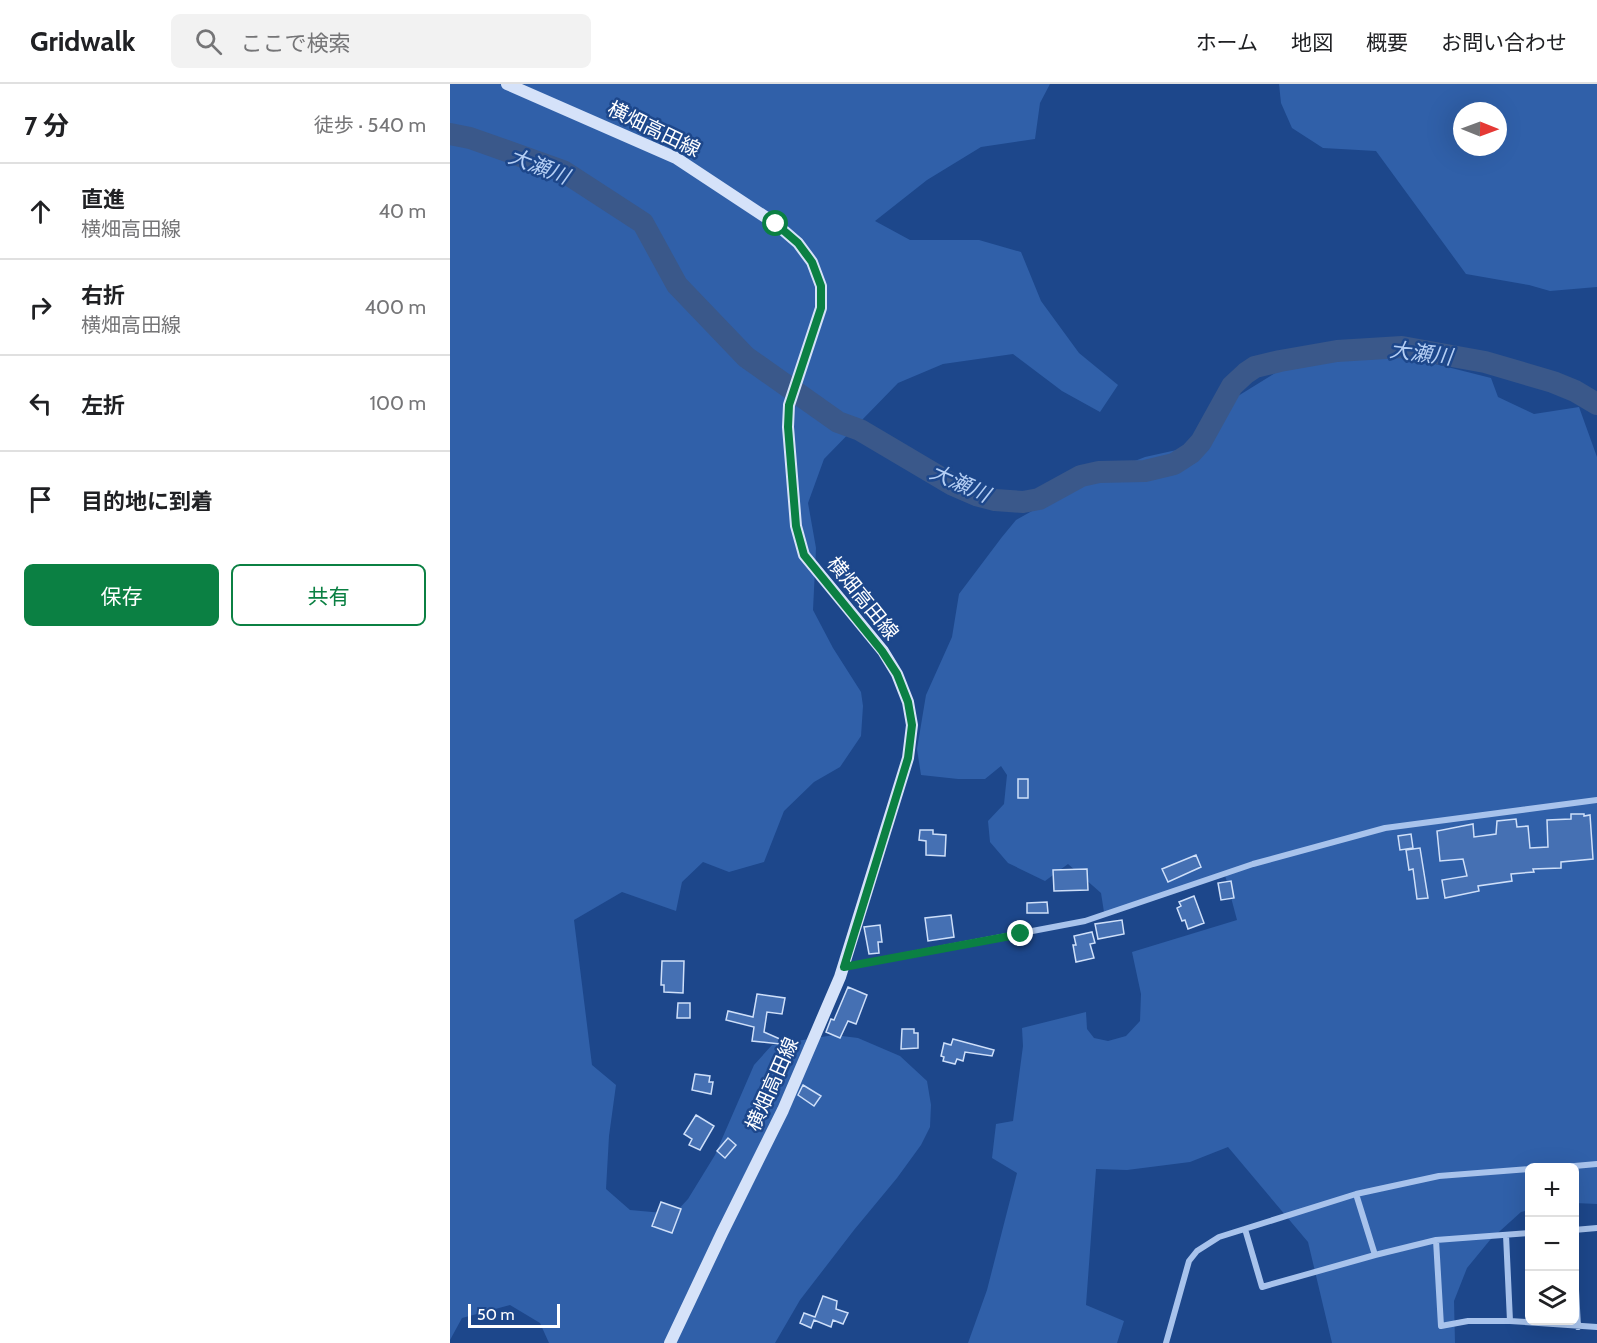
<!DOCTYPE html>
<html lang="ja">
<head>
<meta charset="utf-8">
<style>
  :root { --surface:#fff; --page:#f2f2f2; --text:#202124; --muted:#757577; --line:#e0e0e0; --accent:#0b8043 }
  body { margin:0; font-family:Cabin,"Noto Sans JP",sans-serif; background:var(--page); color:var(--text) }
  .controls { position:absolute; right:18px; bottom:18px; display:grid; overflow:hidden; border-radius:9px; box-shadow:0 6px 24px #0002 }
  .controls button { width:54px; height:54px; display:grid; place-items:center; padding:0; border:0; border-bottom:2px solid var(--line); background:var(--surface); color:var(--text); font:30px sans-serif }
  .compass { position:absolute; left:1003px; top:18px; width:54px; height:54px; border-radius:50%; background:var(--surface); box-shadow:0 6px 24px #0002; rotate:91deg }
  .scale { position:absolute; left:18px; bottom:15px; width:92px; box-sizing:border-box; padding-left:6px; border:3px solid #fff; border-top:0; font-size:16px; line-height:21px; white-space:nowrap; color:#fff; -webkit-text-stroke:4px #1d478b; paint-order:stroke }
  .stop { position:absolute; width:18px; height:18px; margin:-14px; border:4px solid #0b8043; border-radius:50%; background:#fff }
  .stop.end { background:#0b8043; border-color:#fff; box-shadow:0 2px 6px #0008 }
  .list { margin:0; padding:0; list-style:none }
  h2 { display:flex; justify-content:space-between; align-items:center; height:78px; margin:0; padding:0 24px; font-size:26px }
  h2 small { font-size:20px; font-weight:400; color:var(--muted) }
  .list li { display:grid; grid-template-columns:39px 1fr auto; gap:18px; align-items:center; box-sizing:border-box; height:96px; padding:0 24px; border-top:2px solid var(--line) }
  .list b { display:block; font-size:22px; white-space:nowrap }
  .list p { margin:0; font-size:20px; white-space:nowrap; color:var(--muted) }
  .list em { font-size:20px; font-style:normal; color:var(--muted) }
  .actions { display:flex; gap:12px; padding:18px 24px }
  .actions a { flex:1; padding:14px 0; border:2px solid var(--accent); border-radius:9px; text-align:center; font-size:21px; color:var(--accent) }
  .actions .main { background:var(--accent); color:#fff }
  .icon { flex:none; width:33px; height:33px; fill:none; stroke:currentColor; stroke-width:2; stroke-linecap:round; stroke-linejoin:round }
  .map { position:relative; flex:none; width:1147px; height:1259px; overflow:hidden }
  header { display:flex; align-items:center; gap:36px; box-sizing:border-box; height:84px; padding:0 30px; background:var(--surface); border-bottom:2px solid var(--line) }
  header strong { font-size:28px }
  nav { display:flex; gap:33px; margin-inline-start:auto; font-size:21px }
  .search { width:420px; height:54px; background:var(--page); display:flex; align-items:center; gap:15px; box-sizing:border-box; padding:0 21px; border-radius:9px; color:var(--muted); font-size:22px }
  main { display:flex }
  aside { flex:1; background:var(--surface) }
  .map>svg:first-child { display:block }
</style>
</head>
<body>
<header>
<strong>Gridwalk</strong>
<div class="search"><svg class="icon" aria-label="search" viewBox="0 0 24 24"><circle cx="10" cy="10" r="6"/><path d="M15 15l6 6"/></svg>ここで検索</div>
<nav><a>ホーム</a><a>地図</a><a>概要</a><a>お問い合わせ</a></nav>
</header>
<main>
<aside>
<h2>7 分<small>徒歩 · 540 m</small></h2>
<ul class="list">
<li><svg class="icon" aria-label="ahead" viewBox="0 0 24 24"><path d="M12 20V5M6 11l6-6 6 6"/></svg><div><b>直進</b><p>横畑高田線</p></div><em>40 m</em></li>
<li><svg class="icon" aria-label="right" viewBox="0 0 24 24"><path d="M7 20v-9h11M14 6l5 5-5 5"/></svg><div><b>右折</b><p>横畑高田線</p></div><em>400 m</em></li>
<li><svg class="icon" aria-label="left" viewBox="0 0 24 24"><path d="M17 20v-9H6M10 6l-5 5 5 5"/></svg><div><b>左折</b></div><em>100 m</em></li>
<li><svg class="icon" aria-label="arrive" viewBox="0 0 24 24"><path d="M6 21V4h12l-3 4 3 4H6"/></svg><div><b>目的地に到着</b></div></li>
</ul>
<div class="actions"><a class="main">保存</a><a>共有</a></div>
</aside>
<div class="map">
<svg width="1147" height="1259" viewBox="0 0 1147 1259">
  <rect width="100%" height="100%" fill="#1d478b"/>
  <path fill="#3060a9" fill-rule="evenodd" d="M0 0H600L590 19 585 55 531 63 477 96 425 137 460 156H529L571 168 591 217 629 269 668 301 650 328 612 307 563 270 493 280 448 299 374 375 358 419 366 464 363 526 383 564 411 608 413 622 411 652 390 683 364 698 334 727 314 778 279 788 253 778 232 798 226 827 172 808 124 836 142 981 166 1001 159 1052 156 1105 180 1126 224 1130 238 1115 265 1071 304 981 322 961 384 951 408 954 450 972 477 997 481 1021 480 1043 471 1061 447 1094 404 1146 350 1216 325 1259H99L90 1239 60 1221 12 1234 0 1256Z
    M829 0H1147V203L1100 207 1079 201 1016 190 926 67 873 64 842 44 831 19ZM1012 27H1048V63H1012Z
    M946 270 1041 294 1048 313 1084 330 1129 323 1147 373V1120L1125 1119 1124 1084H1080L1079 1126 1071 1128 1040 1156 1017 1184 1004 1217 1005 1259H882L858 1158 778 1063 740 1078 677 1086 646 1085 636 1221 674 1237 667 1259H518L537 1206 567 1089 542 1074 546 1040 563 1037 573 962 572 944 636 928 637 945 644 954 658 957 676 952 690 937 691 910 682 868 787 836 775 791 654 828 651 809 618 780 595 797 558 779 540 758 538 737 554 720 557 691 551 682 535 695H508L471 691 467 665 476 611 502 553 509 510 552 453 566 436 639 395 695 373 758 359 788 312 830 286 876 278Z"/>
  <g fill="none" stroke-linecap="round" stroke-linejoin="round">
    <path stroke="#3a588a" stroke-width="22" d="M0 50 20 54 113 87 193 139 227 201 296 273 388 338 410 346 503 401 526 411 545 416 573 418 589 415 631 392 649 388 695 387 724 380 741 369 751 358 782 302 796 289 805 283 830 277 887 267 952 263 1035 278 1103 298 1125 307 1147 320"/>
  </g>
  <path fill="#4570b3" stroke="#cedff9" stroke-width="1.5" d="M568 695H578V714H568Z
    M1121 730H1134V732L1140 731 1143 775 1111 778V784L1083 785 1084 788 1061 790 1062 797 1028 802 1029 807 995 814 992 796 1017 792 1013 775 990 777 987 747 1023 740 1024 753 1046 750 1047 737 1066 735 1067 743 1078 742 1080 764 1098 763 1097 736 1121 735Z
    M470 746H483V750L496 751 495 772 476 771V757L469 756Z
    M961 750 963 764 950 766 948 752Z
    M970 764 978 814 967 815 963 785 959 786 956 766Z
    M746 771 751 783 718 798 712 785Z
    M637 785 638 806 604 807 603 786Z
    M781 797 784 814 771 816 768 799Z
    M744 812 754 839 738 845 735 836 732 837 727 824 731 822 729 818Z
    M597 818 598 829H577V819Z
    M501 831 504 853 478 857 475 834Z
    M672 836 674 850 648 855 645 840Z
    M430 841 432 858H428L429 869 419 870 414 843Z
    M642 848 645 859 640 860 644 874 626 878 623 861H626L624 852Z
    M212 877H234L233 909 214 908V901H211Z
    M398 903 417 911 406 940 398 937 390 954 376 948 381 935 384 936Z
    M307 910 335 914 332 930 317 928 314 948 339 959V961L302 957 304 943 276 936 278 927 303 933Z
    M228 919H240V934H227Z
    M452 945H464V949H468V964L451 965Z
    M503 955 544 966 542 972 515 968 513 977 507 975 505 980 493 977 494 973 491 972 494 959 501 961Z
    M245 990 260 992 259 998H263L261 1010 242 1006Z
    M353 1001 371 1012 364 1022 348 1011Z
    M246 1031 264 1042 250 1066 239 1061 242 1055 234 1050Z
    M278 1054 286 1061 275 1074 267 1067Z
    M211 1118 231 1125 222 1149 202 1142Z
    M373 1212 387 1217 386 1225 398 1229 393 1240 383 1236 381 1243 364 1236 361 1244 350 1239 354 1229 365 1233Z"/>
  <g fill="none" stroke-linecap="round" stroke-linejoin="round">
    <path stroke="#a8c3ec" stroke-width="6" d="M394 883 635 837 803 780 935 744 1147 716
      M1102 1084 1147 1080
      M906 1110 925 1171 986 1156 1080 1149
      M795 1145 812 1203 925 1171
      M1124 1146 1147 1144
      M1056 1151 1060 1237 1147 1243
      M986 1156 991 1242 1018 1237H1060
      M1124 1168 1128 1243
      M716 1259 739 1177 747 1167 769 1153 906 1110 989 1092 1080 1085"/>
    <path stroke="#d5e2f9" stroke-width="12" d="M57 0 226 74 326 140 348 159 362 178 371 202V224L339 321 338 343 346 442 354 471 433 567 447 590 458 618 462 641 458 674 390 893 333 1026 272 1149 220 1259"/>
  </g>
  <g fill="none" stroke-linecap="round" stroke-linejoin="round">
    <path stroke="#0b8043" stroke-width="8" d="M326 140 348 159 362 178 371 202V224L339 321 338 343 346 442 354 471 432 567 447 590 458 618 462 641 458 674 394 883 571 850"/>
  </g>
  <g text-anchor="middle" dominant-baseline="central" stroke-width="5" stroke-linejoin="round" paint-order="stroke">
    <g font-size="20" fill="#fff" stroke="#1d478b">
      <text transform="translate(204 45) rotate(26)">横畑高田線</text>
      <text transform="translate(413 514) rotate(51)">横畑高田線</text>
      <text transform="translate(322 1000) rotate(-66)">横畑高田線</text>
    </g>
    <g font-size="21" font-style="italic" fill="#b4cef4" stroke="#1d478b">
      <text transform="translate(89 82) rotate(21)">大瀬川</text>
      <text transform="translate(971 269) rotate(7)">大瀬川</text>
      <text transform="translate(510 399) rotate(24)">大瀬川</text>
    </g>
  </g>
</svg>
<div class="controls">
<button>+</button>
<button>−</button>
<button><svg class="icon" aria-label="layers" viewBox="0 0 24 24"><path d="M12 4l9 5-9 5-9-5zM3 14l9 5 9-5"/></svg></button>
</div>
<svg class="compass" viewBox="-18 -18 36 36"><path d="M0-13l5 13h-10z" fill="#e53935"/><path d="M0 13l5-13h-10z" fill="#757577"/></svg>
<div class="scale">50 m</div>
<div class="stop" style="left:326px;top:140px"></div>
<div class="stop end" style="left:571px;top:850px"></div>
</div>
</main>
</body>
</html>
